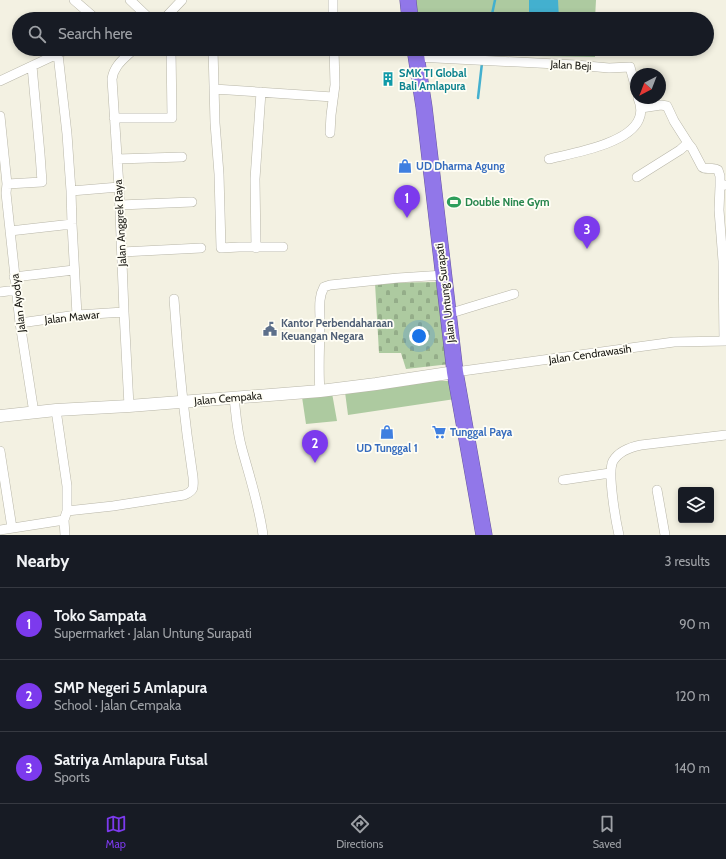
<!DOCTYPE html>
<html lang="en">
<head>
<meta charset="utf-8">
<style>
  :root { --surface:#171b24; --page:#20242c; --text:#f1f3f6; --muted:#9ea1a6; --line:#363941; --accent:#7c3aed }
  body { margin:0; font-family:Cabin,sans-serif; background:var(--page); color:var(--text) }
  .controls { position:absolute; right:12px; bottom:12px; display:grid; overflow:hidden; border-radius:4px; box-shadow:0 2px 6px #0003 }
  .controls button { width:36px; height:36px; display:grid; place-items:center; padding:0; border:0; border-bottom:1px solid var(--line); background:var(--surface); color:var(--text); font:20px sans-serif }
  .compass { position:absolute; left:630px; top:68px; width:36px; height:36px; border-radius:50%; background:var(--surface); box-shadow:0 2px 6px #0003; rotate:222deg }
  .you { position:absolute; left:419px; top:336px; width:14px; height:14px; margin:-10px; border:3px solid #fff; border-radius:50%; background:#1a73e8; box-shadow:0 0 0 6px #1a73e833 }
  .badge { display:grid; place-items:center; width:26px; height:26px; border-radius:50%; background:var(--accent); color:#fff; font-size:13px; font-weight:700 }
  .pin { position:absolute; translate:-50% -33px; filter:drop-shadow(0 1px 2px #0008) }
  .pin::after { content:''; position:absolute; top:21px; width:14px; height:12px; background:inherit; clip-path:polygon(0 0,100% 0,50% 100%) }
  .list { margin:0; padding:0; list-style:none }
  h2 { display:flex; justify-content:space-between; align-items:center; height:52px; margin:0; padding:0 16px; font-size:17px }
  h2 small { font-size:13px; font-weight:400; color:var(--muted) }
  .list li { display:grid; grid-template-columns:26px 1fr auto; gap:12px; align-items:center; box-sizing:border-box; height:72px; padding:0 16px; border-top:1px solid var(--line) }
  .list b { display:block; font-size:15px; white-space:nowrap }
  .list p { margin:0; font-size:13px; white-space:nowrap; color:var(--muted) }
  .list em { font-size:13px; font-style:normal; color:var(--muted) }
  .icon { flex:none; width:22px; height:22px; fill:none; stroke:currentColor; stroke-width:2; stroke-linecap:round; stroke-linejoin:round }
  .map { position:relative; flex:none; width:726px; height:535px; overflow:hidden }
  .search { position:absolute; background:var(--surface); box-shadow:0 2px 6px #0003; left:12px; right:12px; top:12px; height:44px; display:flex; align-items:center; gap:10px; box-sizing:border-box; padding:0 14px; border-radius:22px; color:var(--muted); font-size:15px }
  .sheet { height:268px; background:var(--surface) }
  nav { display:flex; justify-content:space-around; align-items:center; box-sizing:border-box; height:56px; border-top:1px solid var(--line); background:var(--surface); font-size:11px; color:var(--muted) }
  nav a { display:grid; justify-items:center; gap:2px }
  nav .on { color:var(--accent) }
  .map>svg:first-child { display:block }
</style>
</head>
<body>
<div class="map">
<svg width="726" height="535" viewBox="0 0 726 535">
  <defs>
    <pattern id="cemetery-stones" width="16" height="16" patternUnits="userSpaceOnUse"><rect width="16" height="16" fill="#adcaa0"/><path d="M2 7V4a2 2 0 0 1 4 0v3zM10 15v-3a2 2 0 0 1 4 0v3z" fill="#94ad89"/></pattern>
  </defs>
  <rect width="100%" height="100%" fill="#f3f1e2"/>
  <path fill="#adcaa0" d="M413 0H596L595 19H415Z
    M419 49H595V57L420 54Z
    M432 381H453L455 399 348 415 345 392 381 389Z
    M332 393 337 421 306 424 302 397Z"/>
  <path fill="url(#cemetery-stones)" d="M438 282 450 364 406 369 401 353H379L375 283Z"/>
  <path fill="#43b0cf" d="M529 0H558L559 19H529Z"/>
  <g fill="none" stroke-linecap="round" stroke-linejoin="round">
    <path stroke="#43b0cf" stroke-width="2.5" d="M491 19 495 0
      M483 58 485 49
      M478 98 482 63"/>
    <defs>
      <path id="street" d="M74 0 96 19
        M130 0 150 19
        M333 0V19
        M164 19 182 0
        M213 49 215 123 219 174 221 248 239 247H283
        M58 54 67 134 71 191 72 224 77 315
        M416 57 576 65 609 68 630 67 636 89
        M0 81 68 49
        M214 89 333 97
        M0 116 7 184 6 193 20 323 34 413
        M114 118H172L171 49
        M330 133 331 115 335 85 334 49
        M688 143 692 148 702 167C707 171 713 166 718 170L720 176V186
        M117 159 182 157
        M549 159C573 153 629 144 639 119 642 112 641 105 638 98
        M637 177 680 150 688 143 674 121 667 106 661 105 641 108
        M7 184 42 182 40 154 32 66
        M71 191 119 187
        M120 205 192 202
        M10 231 72 224
        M256 248 255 179 261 92
        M122 252 201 248
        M14 277 74 270
        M0 292 16 290
        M448 314 484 303 514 294
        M20 323 77 315 124 312
        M724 341 723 261 719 210 720 186 726 185
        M455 372 674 342 726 341
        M320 391C318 368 320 345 320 321 320 309 318 298 324 287L330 285 398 278 444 275
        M234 397C236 415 237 432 242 449 250 478 259 505 263 535
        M129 406 124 312 119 187 112 79C114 65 124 59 134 49
        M56 410 67 486V511L64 520 65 535
        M0 451 12 528
        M563 480 610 473
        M657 490 665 535
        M67 511 113 506 184 495C194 491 194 488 193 477 184 418 178 359 174 299
        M0 530 64 520
        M619 535C616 522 607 472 613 461 619 451 631 447 641 445L726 435"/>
      <path id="secondary" d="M0 416 56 410 129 406 320 391 376 384 455 372"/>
      <path id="highway" d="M408 0 410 19
        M415 49 424 107 455 372 484 535"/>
    </defs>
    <use href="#street" stroke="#b8b6a8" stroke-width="10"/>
    <use href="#secondary" stroke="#b8b6a8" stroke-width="13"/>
    <use href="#highway" stroke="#68569f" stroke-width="17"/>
    <use href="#street" stroke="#fff" stroke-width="9"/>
    <use href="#secondary" stroke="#fff" stroke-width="12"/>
    <use href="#highway" stroke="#9177e9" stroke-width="16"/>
  </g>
  <defs>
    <symbol id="building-bare" viewBox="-9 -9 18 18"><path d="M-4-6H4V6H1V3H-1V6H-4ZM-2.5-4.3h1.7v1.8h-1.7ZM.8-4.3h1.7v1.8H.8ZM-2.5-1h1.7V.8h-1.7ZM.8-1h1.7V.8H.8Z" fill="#0f9aa8" stroke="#fffef5" stroke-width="2.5" paint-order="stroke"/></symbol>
    <symbol id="shop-bare" viewBox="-9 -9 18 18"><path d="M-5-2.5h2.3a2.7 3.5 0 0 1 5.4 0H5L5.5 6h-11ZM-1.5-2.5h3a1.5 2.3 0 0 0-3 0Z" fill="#3f7fe0" stroke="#fffef5" stroke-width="2.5" paint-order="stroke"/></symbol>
    <symbol id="stadium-bare" viewBox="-9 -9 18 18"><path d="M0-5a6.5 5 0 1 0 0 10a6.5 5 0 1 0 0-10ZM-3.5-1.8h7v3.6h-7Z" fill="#2e9e5b" stroke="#fffef5" stroke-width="2.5" paint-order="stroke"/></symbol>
    <symbol id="civic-bare" viewBox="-9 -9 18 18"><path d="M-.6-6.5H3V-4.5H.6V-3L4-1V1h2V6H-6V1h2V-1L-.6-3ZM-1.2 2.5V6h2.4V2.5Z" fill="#5c6f8a" stroke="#fffef5" stroke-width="2.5" paint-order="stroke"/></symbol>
    <symbol id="supermarket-bare" viewBox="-9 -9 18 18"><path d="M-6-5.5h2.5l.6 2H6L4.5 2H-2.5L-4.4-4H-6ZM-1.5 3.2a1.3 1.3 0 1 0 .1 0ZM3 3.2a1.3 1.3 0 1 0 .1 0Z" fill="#3f7fe0" stroke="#fffef5" stroke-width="2.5" paint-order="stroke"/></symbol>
  </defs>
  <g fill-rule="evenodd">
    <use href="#building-bare" x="378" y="69" width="20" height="20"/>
    <use href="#shop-bare" x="395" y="156" width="20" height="20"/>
    <use href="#stadium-bare" x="444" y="192" width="20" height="20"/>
    <use href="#civic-bare" x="260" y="319" width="20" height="20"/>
    <use href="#shop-bare" x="377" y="422" width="20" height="20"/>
    <use href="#supermarket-bare" x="429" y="422" width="20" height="20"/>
  </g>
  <g text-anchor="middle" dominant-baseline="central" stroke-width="3.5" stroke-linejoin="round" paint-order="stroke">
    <g font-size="11" fill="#1b1a15" stroke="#fffef5">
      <text transform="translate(571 65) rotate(3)">Jalan Beji</text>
      <text transform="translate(120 223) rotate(-93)">Jalan Anggrek Raya</text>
      <text transform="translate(445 293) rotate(-97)">Jalan Untung Surapati</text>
      <text transform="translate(18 303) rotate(-97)">Jalan Ayodya</text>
      <text transform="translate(72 317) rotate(-6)">Jalan Mawar</text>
      <text transform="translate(590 354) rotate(-8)">Jalan Cendrawasih</text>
      <text transform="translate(228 398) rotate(-5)">Jalan Cempaka</text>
    </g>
    <g font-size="11" font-weight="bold" fill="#0d838f" stroke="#fffef5" text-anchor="start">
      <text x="399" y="73">SMK TI Global<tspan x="399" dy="13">Bali Amlapura</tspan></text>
    </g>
    <g font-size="11" font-weight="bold" fill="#366cbe" stroke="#fffef5" text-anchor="start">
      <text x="416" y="166">UD Dharma Agung</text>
      <text x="450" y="432">Tunggal Paya</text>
      <text x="387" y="448" text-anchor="middle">UD Tunggal 1</text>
    </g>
    <g font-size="11" font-weight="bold" fill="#27864d" stroke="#fffef5" text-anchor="start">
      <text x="465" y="202">Double Nine Gym</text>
    </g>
    <g font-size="11" font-weight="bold" fill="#4e5e75" stroke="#fffef5" text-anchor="start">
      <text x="281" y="323">Kantor Perbendaharaan<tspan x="281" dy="13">Keuangan Negara</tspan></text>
    </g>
  </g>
</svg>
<div class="controls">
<button><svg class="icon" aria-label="layers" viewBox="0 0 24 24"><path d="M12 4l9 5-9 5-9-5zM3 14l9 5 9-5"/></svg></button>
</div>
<svg class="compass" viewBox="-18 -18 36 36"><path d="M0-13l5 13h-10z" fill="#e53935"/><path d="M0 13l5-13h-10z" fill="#9ea1a6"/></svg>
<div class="you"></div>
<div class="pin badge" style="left:407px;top:218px">1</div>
<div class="pin badge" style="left:315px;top:463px">2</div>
<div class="pin badge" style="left:587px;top:249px">3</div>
<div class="search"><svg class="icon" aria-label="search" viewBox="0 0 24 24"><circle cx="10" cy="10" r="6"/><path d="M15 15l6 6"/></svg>Search here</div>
</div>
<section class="sheet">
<h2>Nearby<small>3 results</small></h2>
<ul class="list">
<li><span class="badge">1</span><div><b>Toko Sampata</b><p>Supermarket · Jalan Untung Surapati</p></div><em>90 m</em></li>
<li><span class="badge">2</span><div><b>SMP Negeri 5 Amlapura</b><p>School · Jalan Cempaka</p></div><em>120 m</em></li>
<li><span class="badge">3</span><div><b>Satriya Amlapura Futsal</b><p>Sports</p></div><em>140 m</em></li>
</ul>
</section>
<nav>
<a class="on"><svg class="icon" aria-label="map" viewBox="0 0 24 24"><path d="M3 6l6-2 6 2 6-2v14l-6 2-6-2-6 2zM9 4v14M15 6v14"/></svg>Map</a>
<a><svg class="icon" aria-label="directions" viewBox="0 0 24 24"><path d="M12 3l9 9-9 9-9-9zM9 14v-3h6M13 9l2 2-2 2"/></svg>Directions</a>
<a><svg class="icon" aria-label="saved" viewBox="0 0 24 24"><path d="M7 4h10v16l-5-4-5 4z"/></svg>Saved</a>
</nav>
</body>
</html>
